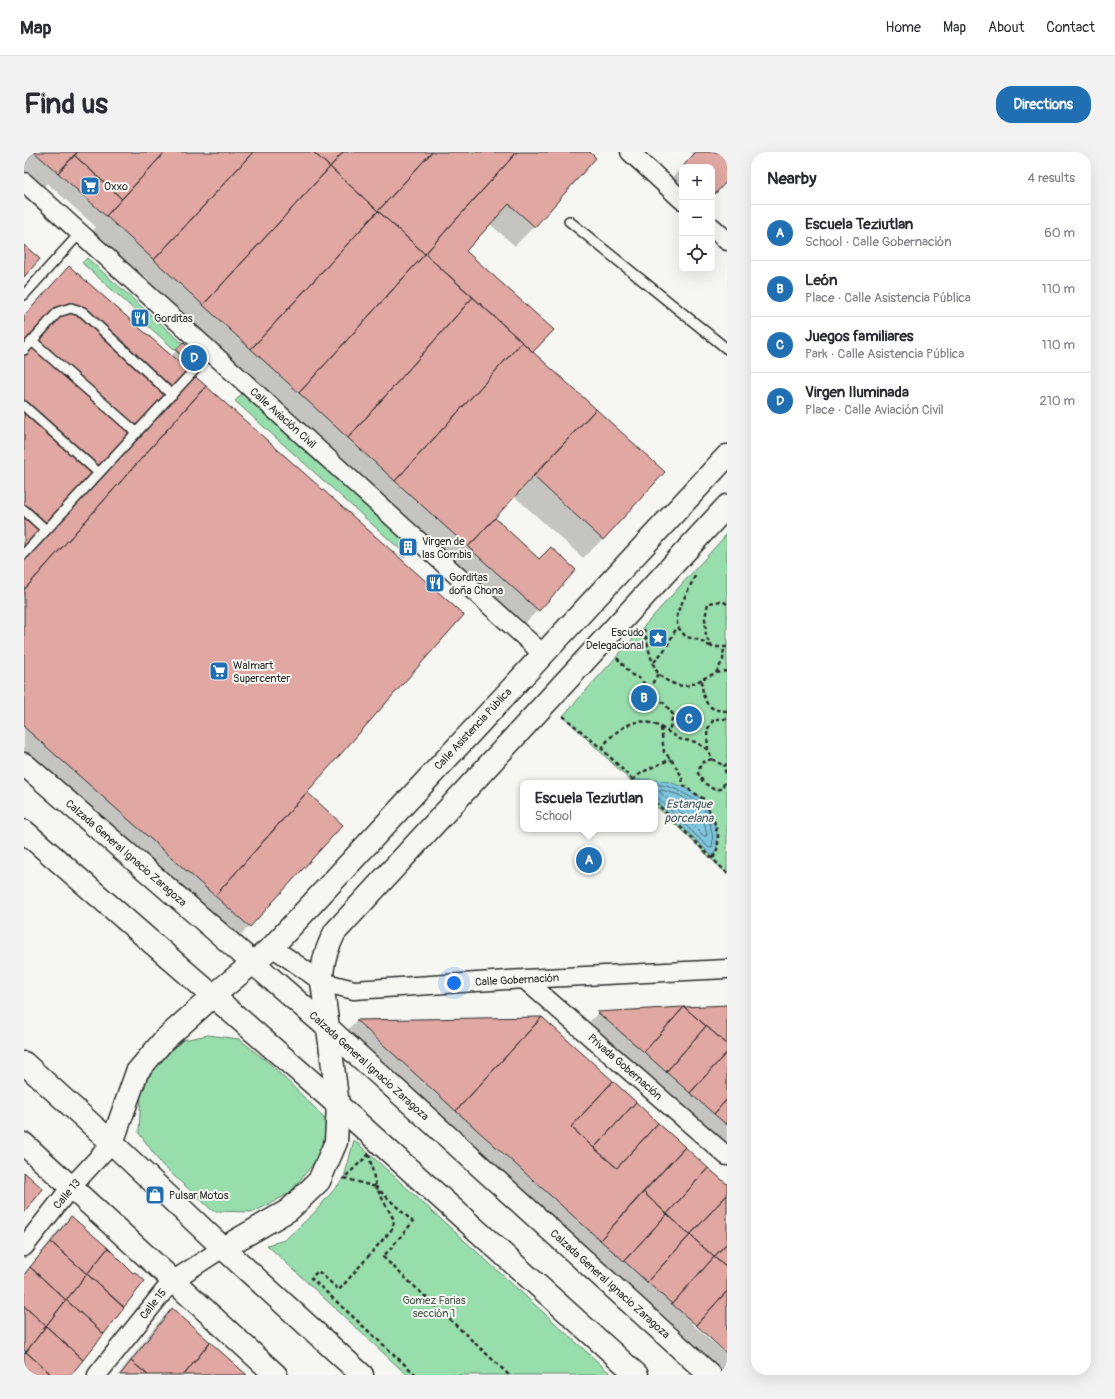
<!DOCTYPE html>
<html lang="en">
<head>
<meta charset="utf-8">
<style>
  :root { --surface:#fff; --page:#f2f2f3; --text:#2b2b33; --muted:#7c7c81; --line:#e1e1e2; --accent:#1f6fb2 }
  body { margin:0; font-family:Pangolin,sans-serif; background:var(--page); color:var(--text) }
  .controls { position:absolute; right:12px; top:12px; display:grid; overflow:hidden; border-radius:8px; box-shadow:0 4px 16px #0002 }
  .controls button { width:36px; height:36px; display:grid; place-items:center; padding:0; border:0; border-bottom:1px solid var(--line); background:var(--surface); color:var(--text); font:20px sans-serif }
  .you { position:absolute; left:430px; top:831px; width:14px; height:14px; margin:-10px; border:3px solid #fff; border-radius:50%; background:#1a73e8; box-shadow:0 0 0 6px #1a73e833 }
  .badge { display:grid; place-items:center; width:26px; height:26px; border-radius:50%; background:var(--accent); color:#fff; font-size:13px; font-weight:700 }
  .pin { position:absolute; translate:-50% -50%; border:2px solid #fff; box-shadow:0 1px 4px #0006 }
  .popup { position:absolute; left:496px; top:628px; width:138px; height:52px; box-sizing:border-box; display:grid; place-content:center; border-radius:8px; background:var(--surface); filter:drop-shadow(0 1px 3px #0005); font-size:13px; white-space:nowrap; color:var(--muted) }
  .popup b { font-size:15px; color:var(--text) }
  .popup::after { content:''; position:absolute; left:50%; top:100%; margin-left:-8px; border:8px solid transparent; border-top-color:var(--surface) }
  .list { margin:0; padding:0; list-style:none }
  h2 { display:flex; justify-content:space-between; align-items:center; height:52px; margin:0; padding:0 16px; font-size:17px }
  h2 small { font-size:13px; font-weight:400; color:var(--muted) }
  .list li { display:grid; grid-template-columns:26px 1fr auto; gap:12px; align-items:center; box-sizing:border-box; height:56px; padding:0 16px; border-top:1px solid var(--line) }
  .list b { display:block; font-size:15px; white-space:nowrap }
  .list p { margin:0; font-size:13px; white-space:nowrap; color:var(--muted) }
  .list em { font-size:13px; font-style:normal; color:var(--muted) }
  .icon { flex:none; width:22px; height:22px; fill:none; stroke:currentColor; stroke-width:2; stroke-linecap:round; stroke-linejoin:round }
  .map { position:relative; flex:none; width:703px; height:1223px; overflow:hidden; border-radius:16px }
  header { display:flex; align-items:center; gap:24px; box-sizing:border-box; height:56px; padding:0 20px; background:var(--surface); border-bottom:1px solid var(--line) }
  header strong { font-size:19px }
  nav { display:flex; gap:22px; margin-inline-start:auto; font-size:14px }
  .intro { display:flex; align-items:center; justify-content:space-between; box-sizing:border-box; height:96px; padding:0 24px }
  h1 { margin:0; font-size:28px }
  .button { padding:10px 18px; border-radius:16px; background:var(--accent); color:#fff; font-size:14px; font-weight:700 }
  main { display:flex; gap:24px; padding:0 24px }
  aside { flex:1; background:var(--surface); border-radius:16px; box-shadow:0 4px 16px #0002 }
  .map>svg:first-child { display:block }
</style>
</head>
<body>
<header>
<strong>Map</strong>
<nav><a>Home</a><a>Map</a><a>About</a><a>Contact</a></nav>
</header>
<div class="intro"><h1>Find us</h1><a class="button">Directions</a></div>
<main>
<div class="map">
<svg width="703" height="1223" viewBox="0 0 703 1223">
  <rect width="100%" height="100%" fill="#f6f6f2"/>
  <filter id="ink" filterUnits="userSpaceOnUse"><feTurbulence type="fractalNoise" baseFrequency=".025" numOctaves="2"/><feDisplacementMap in="SourceGraphic" scale="8" xChannelSelector="R" yChannelSelector="G"/><feConvolveMatrix kernelMatrix="1 2 1 2 8 2 1 2 1" color-interpolation-filters="sRGB"/></filter>
  <g filter="url(#ink)">
    <path fill="#98deac" stroke="#62846c" d="M63 106 175 206 168 213 122 172V168L58 111Z
      M218 242 384 392 378 399 211 249Z
      M703 382V722L631 653V631H609L539 564Z
      M184 883 215 887 245 911 294 959 306 974 292 1008 266 1041 230 1060 189 1059 138 1013 115 981 117 940 129 916 159 888Z
      M330 988 588 1223H383L243 1093 261 1088 290 1061 320 1026Z"/>
    <path fill="#7ec6de" stroke="#5d8896" d="M625 627 645 630 660 635 679 648 690 670 693 683V695L689 705 631 648V631H614L611 628Z"/>
    <path fill="#0003" d="M0 0H564L510 74 491 94 466 72 441 100 508 200 579 387 559 406 490 344 461 375 514 458 499 473 63 85 72 75 23 31 14 40 0 28Z
      M666 0H703V34L700 31 688 44V15H658V41L645 29 669 3Z
      M45 115 146 205 159 192 166 198 153 211 281 641 225 774 206 794 0 611V163Z
      M384 394 388 398 380 407 375 403Z
      M703 855V992L564 871 574 861Z
      M517 866 703 1034V1200L669 1169 667 1171 703 1203V1223H695L657 1189 662 1184 565 1097 556 1107 313 889 332 869Z
      M47 1065 109 1122 120 1129 45 1223H0V1122L37 1075Z
      M148 1157 222 1223H94L133 1172Z"/>
    <g fill="none" stroke-linecap="round" stroke-linejoin="round">
      <path stroke="#4c6973" stroke-width="1" d="M631 632C646 634 653 637 666 645 669 647 674 648 676 651 684 660 691 684 688 696H685L635 647 631 645
        M638 638 655 643 672 654 681 673 683 684H680L637 641 636 639Z"/>
    </g>
    <path fill="#e1a7a2" stroke="#2b2b2b" d="M10 0H54L34 21Z
      M54 0H141L98 47 50 3Z
      M141 0H229L130 108 82 64Z
      M229 0H289L306 15 179 153 130 108Z
      M289 0H319L306 15Z
      M319 0H408L354 59 306 15Z
      M408 0H493L401 102 354 59Z
      M493 0H566L572 6 511 75 485 52 442 99 530 178 509 200 401 102Z
      M672 0H703V29L691 42 688 39V15H662L660 13Z
      M50 3 98 47 82 64 34 21Z
      M306 15 354 59 227 197 179 153Z
      M354 59 401 102 275 241 227 197Z
      M0 93 16 107 0 125Z
      M401 102 449 145 324 286 275 241Z
      M45 114 182 234 0 438V164Z
      M449 145 498 190 371 329 324 286Z
      M159 190 167 198 160 206 152 198Z
      M498 190 572 257 444 395 371 329Z
      M182 234 440 463 191 744 0 575V438Z
      M572 257 641 320 579 388 509 324Z
      M471 366 515 407 527 395 552 418 515 459 444 395Z
      M384 392 390 398 385 403 379 397Z
      M283 640 319 673 226 775 191 744Z
      M703 853V892L660 855Z
      M660 855 682 874 642 920 620 900Z
      M660 855 620 900 573 860Z
      M518 865 589 929 547 975 570 996 593 1016 634 971 661 995 576 1088 432 959Z
      M518 865 432 959 332 868Z
      M682 874 703 892V900L666 941 642 920Z
      M703 900V947L690 962 666 941Z
      M589 929 612 950 570 996 547 975Z
      M703 947V973L690 962Z
      M612 950 634 971 593 1016 570 996Z
      M661 995 684 1016 643 1062 619 1040Z
      M684 1016 703 1032V1043L666 1083 643 1062Z
      M0 1020 19 1037 0 1061Z
      M619 1040 643 1062 600 1109 576 1088Z
      M703 1043V1091L690 1105 666 1083Z
      M643 1062 666 1083 623 1130 600 1109Z
      M47 1064 84 1096 63 1122 27 1090Z
      M666 1083 690 1105 648 1152 623 1130Z
      M27 1090 63 1122 42 1148 6 1115Z
      M703 1091V1116L690 1105Z
      M84 1096 109 1121 111 1120 121 1129 100 1155 63 1122Z
      M690 1105 703 1116V1139L672 1173 648 1152Z
      M6 1115 42 1148 22 1174 0 1154V1123Z
      M63 1122 100 1156 80 1182 42 1148Z
      M703 1139V1202L672 1173Z
      M42 1148 80 1182 59 1208 22 1174Z
      M0 1154 22 1174 2 1200 0 1198Z
      M148 1156 186 1190 160 1223H124L107 1209Z
      M22 1174 59 1208 47 1223H28L2 1200Z
      M186 1190 223 1223H160Z
      M2 1200 28 1223H0V1202Z
      M107 1209 124 1223H96Z"/>
    <g fill="none" stroke-linecap="round" stroke-linejoin="round">
      <defs>
        <path id="service" d="M545 69 703 197
          M0 143 56 81
          M8 189 113 281
          M0 198 34 160 47 156 59 160 148 243
          M0 254 75 321
          M0 358 22 378
          M0 402 187 200"/>
        <path id="minor" d="M606 0 658 48
          M0 30 519 502
          M688 75 703 89
          M248 795 298 830 330 838 500 827 703 817
          M500 827 703 1004
          M0 1095 47 1035 88 991
          M73 1223 148 1129 199 1096"/>
        <path id="tertiary" d="M189 844 248 795 703 304
          M314 953 298 830C298 810 302 798 311 780L703 354"/>
        <path id="secondary" d="M0 612 304 876 686 1223
          M0 992 252 1223"/>
        <path id="primary" d="M0 679 314 953 613 1223
          M0 911 88 991 199 1096 338 1223
          M88 991 113 920 140 888 189 844
          M199 1096 265 1058 295 1029 312 990 314 953"/>
      </defs>
      <use href="#service" stroke="#2b2b2b" stroke-width="12"/>
      <use href="#minor" stroke="#2b2b2b" stroke-width="21"/>
      <use href="#tertiary" stroke="#2b2b2b" stroke-width="25"/>
      <use href="#secondary" stroke="#2b2b2b" stroke-width="25"/>
      <use href="#primary" stroke="#2b2b2b" stroke-width="25"/>
      <path stroke="#2b2b2b" stroke-width="2.5" stroke-dasharray="4 3" stroke-linecap="butt" d="M671 424 653 461V474L662 485 672 487 688 495
        M703 452 698 449 684 451 681 466 682 485 688 495H703
        M620 477C623 488 627 514 635 522 638 526 643 529 648 531 661 536 665 534 678 527
        M593 506 608 523 615 526 625 537
        M630 510 642 496 653 475
        M703 519 692 521 678 527C678 546 681 559 703 559
        M692 521 699 508 700 495
        M634 522 625 537C633 546 643 552 649 563L645 579
        M539 564 578 597 612 631
        M703 567H690L683 578 684 598 688 607 677 611 674 621 679 630 689 637H697L703 627 700 614 703 612
        M637 576 640 600 647 607 657 623 660 634 667 639 680 647 690 669 694 683V695L689 707
        M578 597C583 588 588 583 597 577 621 561 634 574 656 587 660 589 664 588 668 589 673 590 679 595 684 598
        M688 607 700 614
        M609 628C618 618 635 613 647 607
        M631 650 703 721
        M345 1002 352 1035 320 1026Z
        M392 1223 287 1126 294 1119 315 1138 369 1076 370 1068 352 1035 389 1070 359 1105 485 1223"/>
      <use href="#service" stroke="#f6f6f2" stroke-width="9"/>
      <use href="#minor" stroke="#f6f6f2" stroke-width="18"/>
      <use href="#tertiary" stroke="#f6f6f2" stroke-width="22"/>
      <use href="#secondary" stroke="#f6f6f2" stroke-width="22"/>
      <use href="#primary" stroke="#f6f6f2" stroke-width="22"/>
    </g>
  </g>
  <defs>
    <symbol id="supermarket-square" viewBox="-11 -11 22 22"><rect x="-9" y="-9" width="18" height="18" rx="4" fill="#1f6fb2" stroke="#f6f6f2"/><path d="M-6-5.5h2.5l.6 2H6L4.5 2H-2.5L-4.4-4H-6ZM-1.5 3.2a1.3 1.3 0 1 0 .1 0ZM3 3.2a1.3 1.3 0 1 0 .1 0Z" fill="#fff"/></symbol>
    <symbol id="restaurant-square" viewBox="-11 -11 22 22"><rect x="-9" y="-9" width="18" height="18" rx="4" fill="#1f6fb2" stroke="#f6f6f2"/><path d="M-5-6h1v4h1v-4h1v4h1v-4h1v5L-1.5 .5V6h-2V.5L-5-1ZM5-6V6H3V1.5H1.5Q1.5-4 5-6Z" fill="#fff"/></symbol>
    <symbol id="building-square" viewBox="-11 -11 22 22"><rect x="-9" y="-9" width="18" height="18" rx="4" fill="#1f6fb2" stroke="#f6f6f2"/><path d="M-4-6H4V6H1V3H-1V6H-4ZM-2.5-4.3h1.7v1.8h-1.7ZM.8-4.3h1.7v1.8H.8ZM-2.5-1h1.7V.8h-1.7ZM.8-1h1.7V.8H.8Z" fill="#fff"/></symbol>
    <symbol id="sight-square" viewBox="-11 -11 22 22"><rect x="-9" y="-9" width="18" height="18" rx="4" fill="#1f6fb2" stroke="#f6f6f2"/><path d="M0-6L1.8-2.2L6-1.7L2.9 1.2L3.7 5.4L0 3.3L-3.7 5.4L-2.9 1.2L-6-1.7L-1.8-2.2Z" fill="#fff"/></symbol>
    <symbol id="shop-square" viewBox="-11 -11 22 22"><rect x="-9" y="-9" width="18" height="18" rx="4" fill="#1f6fb2" stroke="#f6f6f2"/><path d="M-5-2.5h2.3a2.7 3.5 0 0 1 5.4 0H5L5.5 6h-11ZM-1.5-2.5h3a1.5 2.3 0 0 0-3 0Z" fill="#fff"/></symbol>
  </defs>
  <g fill-rule="evenodd">
    <use href="#supermarket-square" x="55" y="23" width="22" height="22"/>
    <use href="#restaurant-square" x="105" y="155" width="22" height="22"/>
    <use href="#building-square" x="373" y="384" width="22" height="22"/>
    <use href="#restaurant-square" x="400" y="420" width="22" height="22"/>
    <use href="#sight-square" x="623" y="475" width="22" height="22"/>
    <use href="#supermarket-square" x="184" y="508" width="22" height="22"/>
    <use href="#shop-square" x="120" y="1032" width="22" height="22"/>
  </g>
  <g text-anchor="middle" dominant-baseline="central" stroke-width="4" stroke-linejoin="round" paint-order="stroke">
    <g font-size="11" fill="#2b2b2b" stroke="#f6f6f2" text-anchor="start">
      <text x="80" y="34">Oxxo</text>
      <text x="130" y="166">Gorditas</text>
      <text x="398" y="389">Virgen de<tspan x="398" dy="13">las Combis</tspan></text>
      <text x="425" y="425">Gorditas<tspan x="425" dy="13">doña Chona</tspan></text>
      <text x="620" y="480" text-anchor="end">Escudo<tspan x="620" dy="13">Delegacional</tspan></text>
      <text x="209" y="513">Walmart<tspan x="209" dy="13">Supercenter</tspan></text>
      <text x="145" y="1043">Pulsar Motos</text>
    </g>
    <g font-size="11" fill="#2b2b2b" stroke="#f6f6f2">
      <text transform="translate(259 266) rotate(42)">Calle Aviación Civil</text>
      <text transform="translate(449 577) rotate(-47)">Calle Asistencia Pública</text>
      <text transform="translate(102 701) rotate(41)">Calzada General Ignacio Zaragoza</text>
      <text transform="translate(493 828) rotate(-3)">Calle Gobernación</text>
      <text transform="translate(345 914) rotate(42)">Calzada General Ignacio Zaragoza</text>
      <text transform="translate(601 915) rotate(41)">Privada Gobernación</text>
      <text transform="translate(43 1042) rotate(-50)">Calle 13</text>
      <text transform="translate(586 1132) rotate(42)">Calzada General Ignacio Zaragoza</text>
      <text transform="translate(129 1152) rotate(-52)">Calle 15</text>
    </g>
    <g font-size="11" fill="#46584b" stroke="#f6f6f2">
      <text x="410" y="1148">Gomez Farias<tspan x="410" dy="13">sección 1</tspan></text>
    </g>
    <g font-size="12" font-style="italic" fill="#445a61" stroke="#f6f6f2">
      <text x="665" y="652">Estanque<tspan x="665" dy="14">porcelana</tspan></text>
    </g>
  </g>
</svg>
<div class="controls">
<button>+</button>
<button>−</button>
<button><svg class="icon" aria-label="locate" viewBox="0 0 24 24"><circle cx="12" cy="12" r="6"/><path d="M12 2v4M12 18v4M2 12h4M18 12h4"/></svg></button>
</div>
<div class="you"></div>
<div class="pin badge" style="left:565px;top:708px">A</div>
<div class="popup"><b>Escuela Teziutlan</b>School</div>
<div class="pin badge" style="left:620px;top:546px">B</div>
<div class="pin badge" style="left:665px;top:567px">C</div>
<div class="pin badge" style="left:170px;top:206px">D</div>
</div>
<aside>
<h2>Nearby<small>4 results</small></h2>
<ul class="list">
<li><span class="badge">A</span><div><b>Escuela Teziutlan</b><p>School · Calle Gobernación</p></div><em>60 m</em></li>
<li><span class="badge">B</span><div><b>León</b><p>Place · Calle Asistencia Pública</p></div><em>110 m</em></li>
<li><span class="badge">C</span><div><b>Juegos familiares</b><p>Park · Calle Asistencia Pública</p></div><em>110 m</em></li>
<li><span class="badge">D</span><div><b>Virgen Iluminada</b><p>Place · Calle Aviación Civil</p></div><em>210 m</em></li>
</ul>
</aside>
</main>
</body>
</html>
